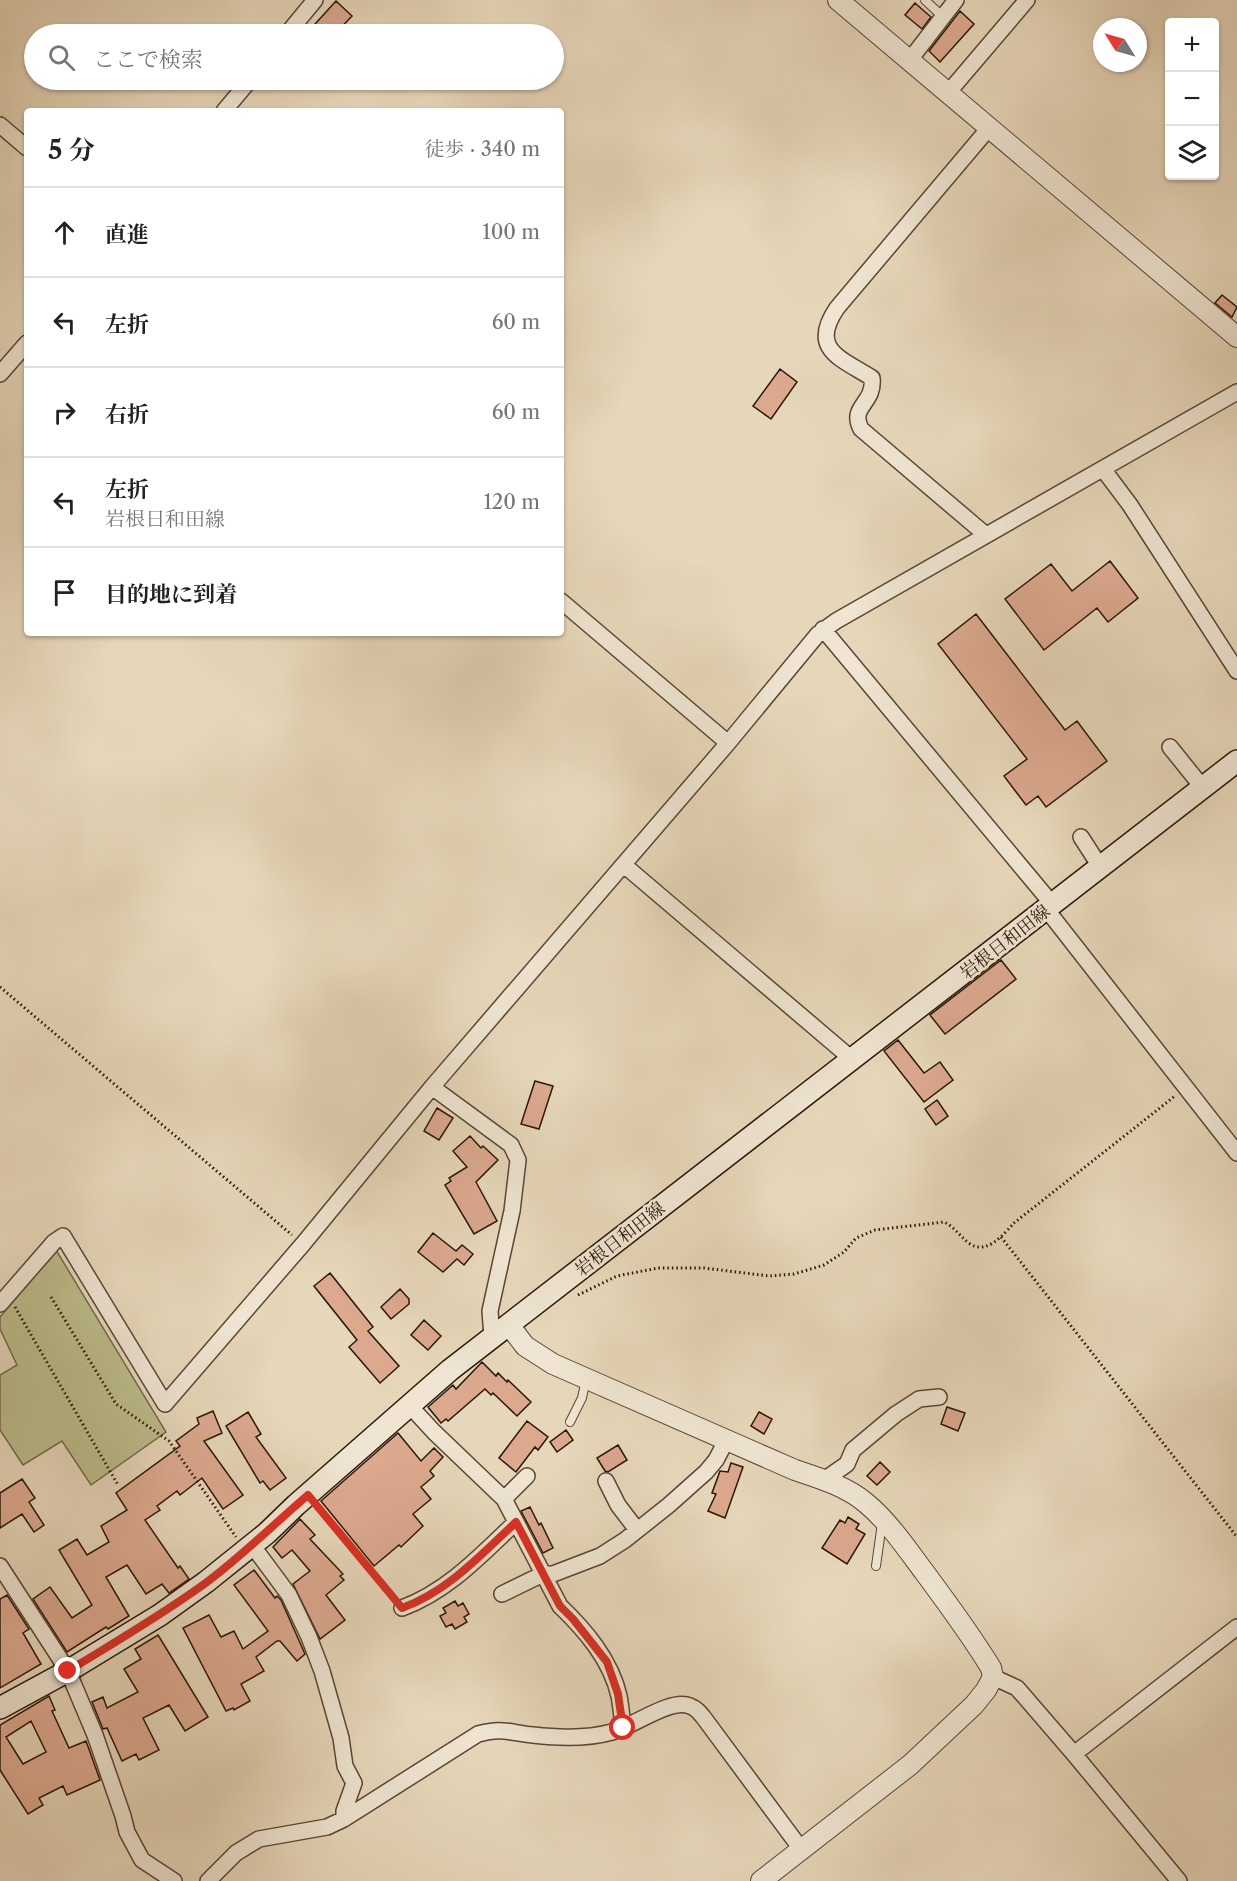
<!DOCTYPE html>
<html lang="ja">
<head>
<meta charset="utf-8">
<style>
  :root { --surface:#fff; --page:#f6f6f6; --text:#222; --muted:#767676; --line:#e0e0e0 }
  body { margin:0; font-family:"Libre Caslon Text","Noto Serif JP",serif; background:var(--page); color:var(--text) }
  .controls { position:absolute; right:18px; top:18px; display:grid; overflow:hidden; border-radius:6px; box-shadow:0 2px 4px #0004 }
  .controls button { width:54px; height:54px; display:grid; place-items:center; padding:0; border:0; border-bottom:2px solid var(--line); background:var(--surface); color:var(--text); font:30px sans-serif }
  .compass { position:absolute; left:1093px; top:18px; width:54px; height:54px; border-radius:50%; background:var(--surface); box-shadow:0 2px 4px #0004; rotate:307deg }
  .stop { position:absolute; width:18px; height:18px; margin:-14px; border:4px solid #d93025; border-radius:50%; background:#fff }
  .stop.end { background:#d93025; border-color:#fff; box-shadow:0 2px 6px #0008 }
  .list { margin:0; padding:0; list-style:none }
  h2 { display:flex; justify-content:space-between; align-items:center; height:78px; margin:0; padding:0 24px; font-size:26px }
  h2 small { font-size:20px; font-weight:400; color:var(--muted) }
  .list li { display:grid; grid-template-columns:39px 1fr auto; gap:18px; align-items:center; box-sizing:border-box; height:90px; padding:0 24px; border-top:2px solid var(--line) }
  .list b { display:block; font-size:22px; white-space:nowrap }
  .list p { margin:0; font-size:20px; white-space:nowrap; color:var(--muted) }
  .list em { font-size:20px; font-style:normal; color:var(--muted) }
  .icon { flex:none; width:33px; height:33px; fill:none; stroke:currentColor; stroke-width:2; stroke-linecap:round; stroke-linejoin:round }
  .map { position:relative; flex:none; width:1237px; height:1881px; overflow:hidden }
  .search { position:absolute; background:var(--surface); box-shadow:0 2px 4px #0004; left:24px; top:24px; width:540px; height:66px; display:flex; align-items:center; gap:15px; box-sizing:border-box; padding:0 21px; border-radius:33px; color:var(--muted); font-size:22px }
  .panel { position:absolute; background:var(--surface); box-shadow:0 2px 4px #0004; left:24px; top:108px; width:540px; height:528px; border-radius:6px }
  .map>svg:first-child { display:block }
</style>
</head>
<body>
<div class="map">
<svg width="1237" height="1881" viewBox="0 0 1237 1881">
  <rect width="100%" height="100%" fill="#e7d7ba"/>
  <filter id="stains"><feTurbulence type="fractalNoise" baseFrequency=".00333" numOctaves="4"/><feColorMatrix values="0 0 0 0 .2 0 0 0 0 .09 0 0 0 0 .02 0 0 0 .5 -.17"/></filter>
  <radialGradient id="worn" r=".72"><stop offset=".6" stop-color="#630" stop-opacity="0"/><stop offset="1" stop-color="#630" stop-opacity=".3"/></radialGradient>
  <path fill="#bcbc8b" stroke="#73694a" stroke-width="1.5" d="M56 1250 166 1432 91 1485 62 1441 23 1465 0 1430V1375L17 1365 0 1329V1317Z"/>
  <path fill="#dca98f" stroke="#2a1608" stroke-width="1.5" fill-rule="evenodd" d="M336 1 352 16 335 34H306Z
    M915 3 931 17 922 29 905 15Z
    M960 11 974 24 940 62 929 51Z
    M1222 295 1237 307 1232 317 1215 303Z
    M780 369 797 382 771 419 753 406Z
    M1110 561 1138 598 1108 622 1097 608 1044 650 1005 599 1051 564 1072 591Z
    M976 614 1065 730 1077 721 1107 761 1046 807 1038 796 1026 805 1004 776 1027 759 938 644Z
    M1001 960 1016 979 945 1034 930 1015Z
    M898 1040 924 1073 940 1062 953 1080 924 1102 884 1051Z
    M535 1081 553 1086 539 1129 521 1124Z
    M937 1100 948 1116 936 1125 925 1109Z
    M437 1108 453 1118 439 1140 424 1131Z
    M470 1136 481 1148 483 1146 498 1160 476 1182 497 1221 474 1234 445 1185 451 1181 449 1178 467 1167 453 1151Z
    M433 1233 456 1251 462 1245 473 1254 464 1265 457 1259 443 1272 418 1252Z
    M330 1273 373 1327 368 1331 399 1366 380 1383 349 1347 357 1340 314 1286Z
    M400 1289 409 1299V1304L391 1319 381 1307Z
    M424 1320 441 1336 428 1350 411 1335Z
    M482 1362 496 1376 498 1373 507 1382 508 1380 531 1402 517 1416 493 1393 491 1395 485 1389 448 1421 446 1419 441 1423 428 1407 453 1385 456 1389Z
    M947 1407 965 1413 958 1431 941 1424Z
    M213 1411 222 1433 204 1441 243 1495 223 1509 202 1478 180 1495 177 1491 157 1506 160 1510 145 1520 178 1568 180 1566 189 1579 169 1593 162 1584 146 1594 127 1565 106 1577 129 1616 108 1629 106 1627 67 1652 33 1599 50 1587 72 1618 92 1605 59 1550 77 1539 87 1555 109 1542 101 1526 127 1510 116 1493 180 1446 176 1441 199 1424 197 1418Z
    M248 1412 261 1434 256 1437 286 1478 270 1490 263 1481 260 1483 226 1426Z
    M759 1412 772 1419 764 1434 751 1426Z
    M527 1421 548 1437 538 1450 535 1447 516 1472 499 1458Z
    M566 1430 573 1440 557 1452 550 1442Z
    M398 1433 421 1461 434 1448 443 1457 430 1471 434 1476 421 1487 431 1499 413 1514 423 1526 401 1547 399 1545 374 1566 321 1501Z
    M618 1445 627 1460 608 1472 605 1471 597 1458Z
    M880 1462 890 1472 877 1485 867 1476Z
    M731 1463 743 1467 725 1518 708 1511 716 1494 712 1493 720 1471 728 1472Z
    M22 1479 35 1498 29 1502 44 1525 34 1532 22 1514 0 1528V1493Z
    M530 1507 539 1525 541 1523 553 1548 543 1553 521 1511Z
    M848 1517 859 1524 856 1529 865 1534 847 1564 822 1548 840 1520 845 1523Z
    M300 1519 315 1535 310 1539 343 1574 340 1576 344 1580 326 1595 345 1620 320 1639 293 1584 310 1571 292 1550 282 1558 273 1547Z
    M254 1570 275 1598 277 1596 281 1600 305 1654 297 1661 280 1641H277L256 1657 264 1671 241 1684 250 1701 234 1710 233 1708 226 1711 183 1628 209 1615 221 1637 234 1631 243 1649 268 1631 234 1585Z
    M7 1595 29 1629 23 1633 41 1664 0 1688V1599Z
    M455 1601 458 1606 463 1603 469 1614 464 1617 467 1622 455 1629 452 1624 446 1627 440 1616 446 1613 443 1608Z
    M158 1635 208 1717 185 1731 169 1705 143 1718 159 1750 139 1760 136 1754 122 1761 107 1728 103 1729 92 1702 103 1697 107 1708 138 1692 124 1669 141 1659 135 1649Z
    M49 1696 55 1710 52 1711 69 1748 86 1741 100 1780 67 1795 63 1786 39 1798 43 1805 28 1814 0 1770V1725ZM31 1721 46 1752 23 1764 6 1737Z"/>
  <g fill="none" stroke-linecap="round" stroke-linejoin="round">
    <defs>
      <path id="service" d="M925 0 943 17
        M570 1422 582 1398 586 1379
        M876 1566 882 1523"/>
      <path id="minor" d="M287 34 315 0
        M909 61 956 0
        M947 94 1027 0
        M224 111 250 80
        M0 125 27 148
        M0 374 27 343
        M1103 469 1130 505 1237 671
        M986 535 861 429C849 406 875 404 872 378 840 358 809 349 837 308L989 128
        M561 601 728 743
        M823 629 1053 905
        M1170 747 1203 788
        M1081 837 1101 868
        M624 865 853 1060
        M1047 910 1237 1153
        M432 1087 511 1145 518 1160 512 1211 490 1311 492 1337
        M0 1304 54 1242 63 1236 165 1404 303 1244 432 1087 728 743 818 634 836 621 1237 392
        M410 1406 434 1432 504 1499 560 1606C585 1630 611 1660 619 1696 621 1706 622 1718 623 1728
        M824 1480 847 1464 853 1450 896 1414 919 1399 939 1397
        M606 1481 618 1505 637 1530
        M504 1499 527 1476
        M252 1545 289 1595 309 1637 322 1671 341 1738 345 1766 354 1783 344 1811V1819
        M0 1566 68 1671 95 1735 123 1816 127 1832 142 1860 174 1881
        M502 1594 543 1574H553L600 1556 625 1540 669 1505 706 1472 716 1460 727 1439
        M402 1608C448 1591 481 1555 516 1522
        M993 1677 1017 1688 1074 1754 1179 1881
        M1074 1754 1237 1627
        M208 1881 236 1853 259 1839 327 1827 344 1819 478 1734C503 1727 510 1733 533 1735 559 1738 587 1739 612 1732 634 1726 670 1698 690 1706 696 1708 700 1713 704 1718L801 1849"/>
      <path id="tertiary" d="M838 0 1237 337
        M509 1325 525 1346 553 1364 795 1470C819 1478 846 1486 866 1503 889 1522 907 1549 925 1573 948 1604 971 1635 991 1668L993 1677 986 1690 974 1705 910 1765 761 1881"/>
      <path id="secondary" d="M0 1708 68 1671 160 1615 206 1582 267 1533 296 1505 450 1370 1237 761"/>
    </defs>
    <use href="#service" stroke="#594634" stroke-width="10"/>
    <use href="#minor" stroke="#594634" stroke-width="18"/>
    <use href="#tertiary" stroke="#594634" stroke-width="22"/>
    <use href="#secondary" stroke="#2a1608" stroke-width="24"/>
    <path stroke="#2a1608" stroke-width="3" stroke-dasharray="1.5 3" stroke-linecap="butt" d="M0 987 292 1235
      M1001 1237 1237 1537
      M578 1295 617 1276 658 1268H704L769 1276 794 1274 824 1265 844 1252 856 1238 875 1230 944 1222C955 1227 960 1237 970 1244 987 1255 1004 1234 1014 1223L1175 1096
      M51 1297 116 1404 169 1441 236 1537
      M15 1307 118 1485
      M318 1508 393 1597"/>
    <use href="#service" stroke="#efe5d2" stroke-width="8"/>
    <use href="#minor" stroke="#efe5d2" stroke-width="15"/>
    <use href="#tertiary" stroke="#efe5d2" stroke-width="20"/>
    <use href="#secondary" stroke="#efe5d2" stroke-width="21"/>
  </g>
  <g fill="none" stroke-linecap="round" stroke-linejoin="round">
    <path stroke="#d93025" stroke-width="8" d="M68 1671C115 1642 162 1615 207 1582 243 1555 274 1524 308 1495L402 1608C448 1591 481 1555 516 1522L560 1606 573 1619 607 1662 618 1694 623 1728"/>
  </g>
  <g text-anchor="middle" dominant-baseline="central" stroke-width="5" stroke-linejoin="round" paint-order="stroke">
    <g font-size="18" fill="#2a1608" stroke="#efe5d2">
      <text transform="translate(1005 942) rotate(-38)">岩根日和田線</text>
      <text transform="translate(620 1239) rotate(-38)">岩根日和田線</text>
    </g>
  </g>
  <rect width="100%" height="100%" filter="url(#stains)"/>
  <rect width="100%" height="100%" fill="url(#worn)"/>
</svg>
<div class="controls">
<button>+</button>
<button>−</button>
<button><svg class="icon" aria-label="layers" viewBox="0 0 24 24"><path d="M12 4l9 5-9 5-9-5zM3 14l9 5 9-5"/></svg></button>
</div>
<svg class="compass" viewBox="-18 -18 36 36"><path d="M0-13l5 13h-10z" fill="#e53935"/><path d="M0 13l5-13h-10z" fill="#767676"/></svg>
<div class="stop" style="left:623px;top:1728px"></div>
<div class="stop end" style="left:68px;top:1671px"></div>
<div class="search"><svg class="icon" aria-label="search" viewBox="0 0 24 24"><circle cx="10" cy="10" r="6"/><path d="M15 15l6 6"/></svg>ここで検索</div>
<section class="panel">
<h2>5 分<small>徒歩 · 340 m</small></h2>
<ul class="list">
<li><svg class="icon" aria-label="ahead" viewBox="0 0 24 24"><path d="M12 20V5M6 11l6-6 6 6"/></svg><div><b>直進</b></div><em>100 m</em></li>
<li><svg class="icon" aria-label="left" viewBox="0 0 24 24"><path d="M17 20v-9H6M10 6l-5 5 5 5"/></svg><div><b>左折</b></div><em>60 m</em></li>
<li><svg class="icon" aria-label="right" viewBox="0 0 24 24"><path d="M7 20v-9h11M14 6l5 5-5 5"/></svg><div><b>右折</b></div><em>60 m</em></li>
<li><svg class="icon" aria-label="left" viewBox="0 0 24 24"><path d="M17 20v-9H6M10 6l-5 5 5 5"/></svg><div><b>左折</b><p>岩根日和田線</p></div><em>120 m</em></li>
<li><svg class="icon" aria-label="arrive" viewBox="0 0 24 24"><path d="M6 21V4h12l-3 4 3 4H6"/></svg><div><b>目的地に到着</b></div></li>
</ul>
</section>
</div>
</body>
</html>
